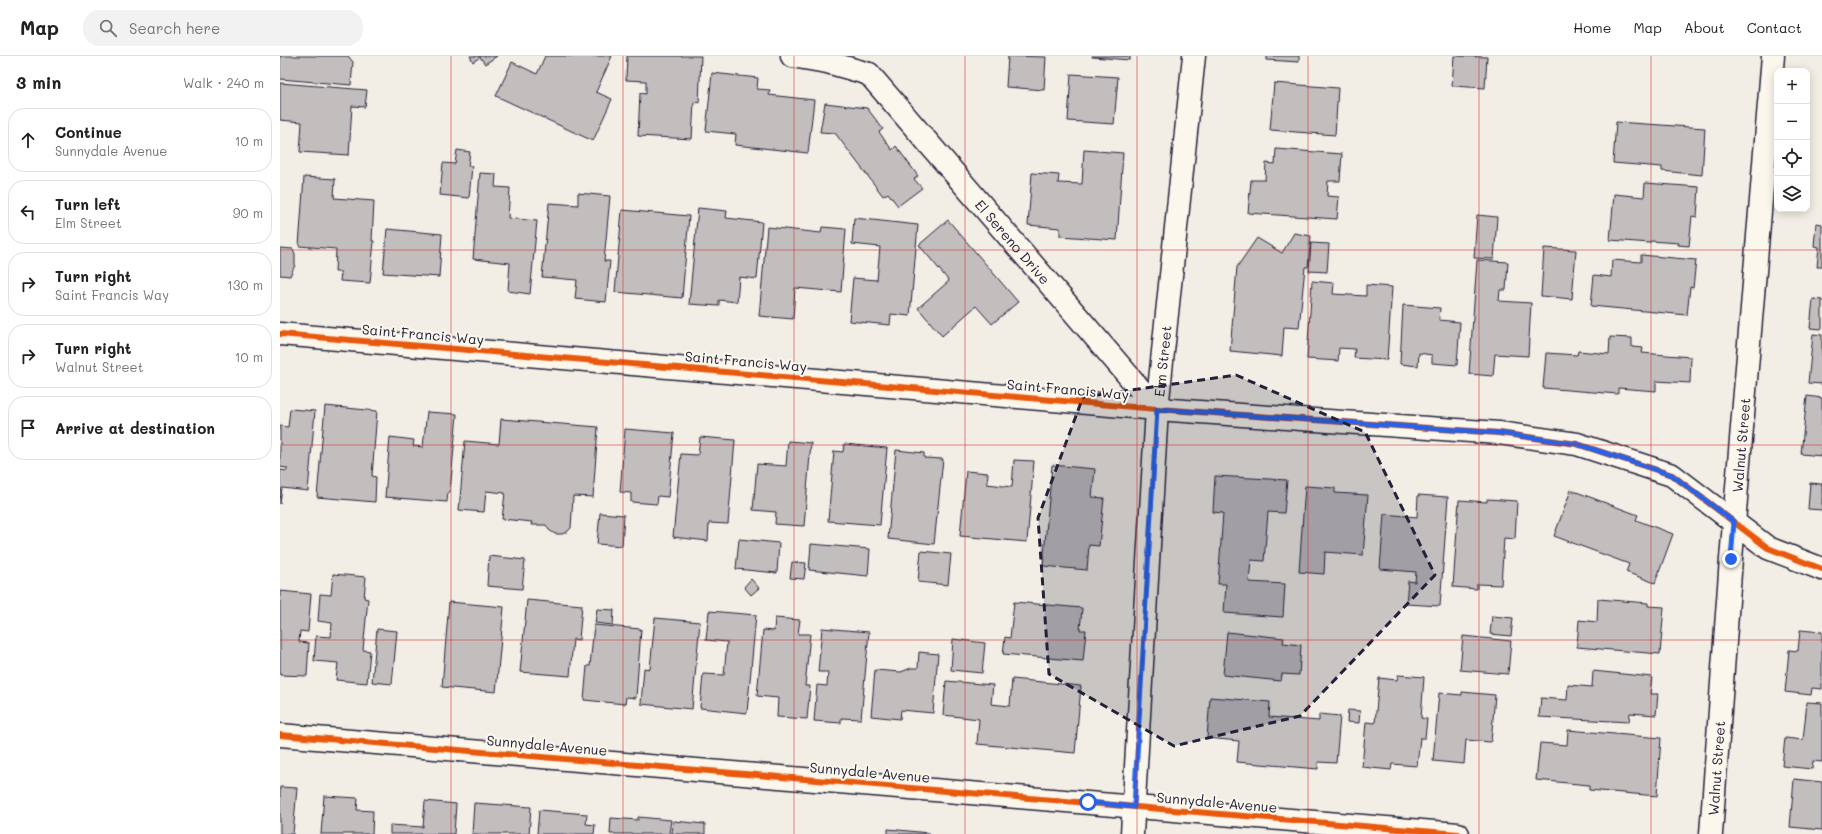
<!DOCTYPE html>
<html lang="en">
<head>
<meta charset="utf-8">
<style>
  :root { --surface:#fff; --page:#f2f2f2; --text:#202124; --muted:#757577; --line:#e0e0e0 }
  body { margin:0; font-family:Mali,sans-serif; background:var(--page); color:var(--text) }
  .controls { position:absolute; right:12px; top:12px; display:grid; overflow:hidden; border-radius:8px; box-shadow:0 2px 10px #0003 }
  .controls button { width:36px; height:36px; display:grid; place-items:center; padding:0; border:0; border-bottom:1px solid var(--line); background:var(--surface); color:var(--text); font:20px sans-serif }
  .stop { position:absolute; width:12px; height:12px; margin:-9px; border:3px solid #2563eb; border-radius:50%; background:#fff }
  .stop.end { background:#2563eb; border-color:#fff; box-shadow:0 1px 4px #0008 }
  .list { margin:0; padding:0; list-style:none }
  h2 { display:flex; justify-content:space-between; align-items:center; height:52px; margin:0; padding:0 16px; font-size:17px }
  h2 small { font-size:13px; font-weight:400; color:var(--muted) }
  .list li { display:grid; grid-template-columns:26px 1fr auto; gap:12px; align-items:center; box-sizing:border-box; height:64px; margin:0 8px 8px; padding:0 8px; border:1px solid var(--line); border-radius:16px }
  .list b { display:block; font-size:15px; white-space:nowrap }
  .list p { margin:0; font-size:13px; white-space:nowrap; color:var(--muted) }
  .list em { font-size:13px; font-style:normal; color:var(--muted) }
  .icon { flex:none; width:22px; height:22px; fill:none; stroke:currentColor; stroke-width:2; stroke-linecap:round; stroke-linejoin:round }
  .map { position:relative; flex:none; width:1542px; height:778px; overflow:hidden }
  header { display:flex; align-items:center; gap:24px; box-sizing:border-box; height:56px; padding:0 20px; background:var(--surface); border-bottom:1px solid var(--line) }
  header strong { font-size:19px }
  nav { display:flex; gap:22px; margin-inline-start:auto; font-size:14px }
  .search { width:280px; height:36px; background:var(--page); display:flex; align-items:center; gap:10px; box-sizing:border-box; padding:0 14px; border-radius:16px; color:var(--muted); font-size:15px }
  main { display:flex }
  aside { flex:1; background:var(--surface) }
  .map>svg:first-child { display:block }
</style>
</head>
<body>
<header>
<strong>Map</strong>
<div class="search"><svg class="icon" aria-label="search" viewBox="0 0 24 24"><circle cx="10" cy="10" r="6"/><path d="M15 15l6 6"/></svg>Search here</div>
<nav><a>Home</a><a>Map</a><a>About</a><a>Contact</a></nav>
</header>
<main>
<aside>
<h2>3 min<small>Walk · 240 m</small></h2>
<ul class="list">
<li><svg class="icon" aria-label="ahead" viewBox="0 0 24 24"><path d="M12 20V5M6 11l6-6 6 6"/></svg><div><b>Continue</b><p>Sunnydale Avenue</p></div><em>10 m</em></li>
<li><svg class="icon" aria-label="left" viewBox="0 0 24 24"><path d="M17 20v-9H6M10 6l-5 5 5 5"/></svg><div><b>Turn left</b><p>Elm Street</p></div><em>90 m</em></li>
<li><svg class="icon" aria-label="right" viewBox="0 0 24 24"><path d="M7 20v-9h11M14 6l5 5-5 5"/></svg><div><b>Turn right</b><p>Saint Francis Way</p></div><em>130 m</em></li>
<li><svg class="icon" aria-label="right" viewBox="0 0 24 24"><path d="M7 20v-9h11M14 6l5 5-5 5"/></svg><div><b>Turn right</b><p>Walnut Street</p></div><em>10 m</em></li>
<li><svg class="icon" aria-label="arrive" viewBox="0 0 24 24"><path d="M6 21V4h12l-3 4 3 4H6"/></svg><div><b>Arrive at destination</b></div></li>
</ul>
</aside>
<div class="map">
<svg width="1542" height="778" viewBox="0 0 1542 778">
  <rect width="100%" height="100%" fill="#f2eee5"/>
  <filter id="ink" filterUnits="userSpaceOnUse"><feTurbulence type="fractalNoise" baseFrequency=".025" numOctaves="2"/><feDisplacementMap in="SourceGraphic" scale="8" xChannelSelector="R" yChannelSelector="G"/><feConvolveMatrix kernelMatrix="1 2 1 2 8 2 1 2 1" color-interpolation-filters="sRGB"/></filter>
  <g filter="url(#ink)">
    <path fill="#c2bebe" stroke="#22223b" d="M0 0H68L73 6 71 29 0 23Z
      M190 0H217L205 8 200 1 193 6Z
      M265 0H332L316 36 332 43 313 85 216 40 232 6 257 18Z
      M347 0H421L419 47 414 46 412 83 358 80 360 37 366 38V25L346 24Z
      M728 0 766 1 764 34 726 31Z
      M812 0H850V4L812 1Z
      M987 0H1019V6L987 4Z
      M1174 0 1207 1 1205 32 1172 30Z
      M432 17 478 22 477 33 490 34 489 39 534 44 528 97 455 89 456 78 426 75Z
      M791 18 838 21 834 68 788 65Z
      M0 27 87 34 85 51 72 50 69 99 20 96 22 66 0 64Z
      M994 27 1058 32 1055 79 990 74Z
      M545 47 587 52 603 73 599 76 612 94 616 90 638 120 634 123 642 132 618 150 608 137 603 140 555 77 540 76Z
      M1336 66 1425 72 1422 119 1382 115V111L1333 107Z
      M996 93 1062 98 1060 125H1048L1047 140 1059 141 1057 163 968 157 971 124H985L986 107 995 108Z
      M177 94 190 96 188 110H192L189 142 160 139 163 107 175 108Z
      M804 94 843 97 837 184 780 180V172L748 169 752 117 779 119 778 127 802 128Z
      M200 117 216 118 215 131 230 132 228 162 257 165 250 238 228 235 230 207 193 203Z
      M24 121 55 123 54 142 94 145 92 185H94L90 227 60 225 61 216H55L56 193 19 190Z
      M1365 127 1419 131 1417 161 1412 160 1409 190 1398 189 1399 187 1370 185V187L1330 184 1334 138 1364 141Z
      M298 137 330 140 324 205H330L326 246 295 243 297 224 262 221 269 147 298 149Z
      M418 152 447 155 446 162 482 166 477 223 459 221 457 246 439 244V250L409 248Z
      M342 154 409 160 402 242 335 236Z
      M1197 159 1217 161 1214 203 1194 202Z
      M574 162 638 169 630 260 611 258 610 269 569 265 573 222 597 224 600 191 572 188Z
      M668 164 738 246 712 268 696 250 662 280 638 252 669 225 639 189Z
      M1536 167 1542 168V211H1537L1539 191 1534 190Z
      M487 171 541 177 542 171 566 173 561 236 515 232 513 263 479 260Z
      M107 173 162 178 159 221 103 217Z
      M1014 177 1031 180 1028 211H1025L1019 272 1004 271 1002 300 950 295 957 211 977 182 1002 197Z
      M1031 187 1049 188 1047 216 1029 215Z
      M0 192 13 193 15 198V209L10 220 0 219Z
      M1264 192 1296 194 1292 243 1261 240Z
      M1361 199 1416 204 1413 232 1410 231 1407 259 1311 250 1314 219 1331 221 1332 204 1361 206Z
      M1197 204 1228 206 1226 234H1220L1219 245 1251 247 1248 300 1215 298 1213 320 1189 318Z
      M1032 225 1054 227 1053 238 1086 240V229L1112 231 1107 304 1074 302 1075 293 1059 292 1058 305 1027 303Z
      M1533 243 1542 244V273L1530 272Z
      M1123 249 1160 252 1159 264 1180 266 1177 309 1152 307V299L1139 297 1138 310 1120 308Z
      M1533 278 1542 279V328L1528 327Z
      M1330 281 1352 282V291L1363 292 1362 297 1411 301 1410 327 1376 325V335L1338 332V338L1263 332 1266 297 1297 299 1298 295 1329 298Z
      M1527 340 1542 342V400L1521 398Z
      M45 350 97 355 92 420 96 421 95 446 37 441Z
      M10 353 35 355 28 435 2 432 0 448V414L7 415V412L0 411V370L8 371Z
      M147 356 177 358 170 436H168L167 446 105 441 110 381 134 384 133 390 143 391Z
      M221 363 318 371 313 441 293 440 291 472 287 476 282 478H275L269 474 266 469H251L252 466 222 463 225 437 206 435 204 456 179 454 185 385 219 388Z
      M345 373 394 377 388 441 378 440 377 448 351 446V437L340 436Z
      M420 381 455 384 448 468 429 467 428 485 393 481 401 398 418 399Z
      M508 385 531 387 524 470 495 468 496 456 473 454 477 408 506 410Z
      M564 388 607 392 600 469 548 465 554 395 563 396Z
      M616 394 644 397V402L663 403 654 488 608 483Z
      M734 404 754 405 747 486 680 480 686 415 708 417 707 428 732 431Z
      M772 409 815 413 812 441 824 442 819 490 809 489 807 514 763 510Z
      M935 420 1007 424 1004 457 988 456 984 505 971 504 969 526 1005 528 1003 561 944 557 946 528H938L943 457 933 456Z
      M1542 426V454L1528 453 1530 427 1542 428Z
      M1025 430 1055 432V437L1088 439 1083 499 1045 496 1044 518 1019 516Z
      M1291 434 1358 459 1356 464 1393 478 1375 527 1346 516 1349 508 1274 480Z
      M1138 439 1168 441 1160 550 1126 548 1128 525 1135 526 1136 516 1100 513 1104 458 1137 461Z
      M1207 443 1237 445 1235 483 1224 482 1221 529 1197 528V533L1173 531 1179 444 1207 446Z
      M320 457 344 459 342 490 317 488Z
      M459 483 499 487 497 517 456 513Z
      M531 488 590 493 588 520 529 514Z
      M641 495 671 498 668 529 638 526Z
      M209 500 245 504 242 533 207 530Z
      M512 506 526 507 524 523 510 522Z
      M53 518 86 521 84 542 88 543 83 594 90 595 87 627 56 624 58 607 34 605 36 580 51 581 52 567 38 565 40 538 51 539Z
      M471 523 479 532 471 539 464 531Z
      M0 535 31 538 28 576 20 575 19 586 29 587 27 620 0 619Z
      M1318 543 1368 547V550L1384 551 1380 598 1297 591 1299 564 1317 566Z
      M247 544 302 549 299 584 293 583 290 620 240 616Z
      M169 546 224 551 216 636 162 631Z
      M734 546 802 552 800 574H806L803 605 723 598 725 581 730 582Z
      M317 553 334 554 333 569 315 567Z
      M429 555 476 559 467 657 420 652 423 618 444 619 447 586 426 584Z
      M1212 560 1233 562 1231 580 1210 578Z
      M375 562 420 566 412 653 361 648 364 612 370 613Z
      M495 562 520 564 518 578H530L525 630H530L527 663 497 661 498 642 477 640 483 574 494 575Z
      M314 569 361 573 356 642 346 641 345 648 304 644 307 610H310Z
      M542 572 589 576 581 663 561 662V667L534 665 537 629 547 630 548 616H538Z
      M97 573 117 575 112 628 92 626Z
      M1520 574 1542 576V633L1532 632 1531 639 1505 636 1509 594 1518 595Z
      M947 576 1004 582 1003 587 1021 589 1019 619 1002 618 1001 625 943 619Z
      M1183 580 1231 585 1228 618 1180 614Z
      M673 583 705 587 702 617 671 614Z
      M639 596 658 598 653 657 621 654 620 663 591 660 595 614 621 616 631 612H638Z
      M1313 615 1372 621 1370 638H1378L1376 659 1350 657 1349 666 1259 661 1261 642 1287 644 1288 629 1312 631Z
      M1118 619 1144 621 1141 662 1147 663 1145 682H1140L1137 710 1112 708 1111 714 1082 711 1086 666 1095 667 1099 622 1117 624Z
      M732 623 801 630 795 697 697 688 699 663 663 659 666 625 713 629 711 648 730 650Z
      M1182 636 1215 639 1211 686 1186 684 1184 708 1153 705 1159 637 1182 639Z
      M930 641 990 646 989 661 1039 665V658L1060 660 1056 707 1038 706V713L957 706 959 685 927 682Z
      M1527 646 1542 647V706L1533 705 1532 713 1502 710 1505 682 1523 684Z
      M1068 654 1080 655 1079 667 1067 666Z
      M1288 674 1381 682 1377 740 1309 734V729L1256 724 1260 687 1287 689Z
      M1514 723 1542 726V774L1510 771Z
      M0 731 17 732 13 778H0Z
      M44 740 78 742 77 754 93 755 92 778H41Z
      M145 745 176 748 174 778H110V769L143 771Z
      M194 747 251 751 249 778H192Z
      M259 754 307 758 306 768 315 769 314 778H257Z
      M358 761 391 764 389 778H330L331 762 358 764Z
      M393 765 425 768V778H392Z
      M608 773 649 777V778H608Z"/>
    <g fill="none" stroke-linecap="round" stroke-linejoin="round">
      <defs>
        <g id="street">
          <path d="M512 0 547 6 589 18"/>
          <path id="s1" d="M589 18 877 353"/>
          <path d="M0 278 877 353 1219 377 1297 388 1392 419 1488 492 1542 513"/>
          <path d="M0 679 1178 778"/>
          <path id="s2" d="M852 778 877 353 914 0"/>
          <path id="s3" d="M1431 778 1451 503 1493 0"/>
        </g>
      </defs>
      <use href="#street" stroke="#22223b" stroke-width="25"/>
      <use href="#street" stroke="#fbf7ec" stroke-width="22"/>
      <defs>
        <path id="cycleway" d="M0 278 877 353 1219 377 1297 388 1392 419 1488 492 1542 513
          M0 679 1178 778"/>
      </defs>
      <use href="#cycleway" stroke="#fbf7ec" stroke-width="8"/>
      <use href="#cycleway" stroke="#e8590c" stroke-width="6"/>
    </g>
  </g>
  <g fill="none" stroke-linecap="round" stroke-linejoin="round" filter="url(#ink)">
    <path stroke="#2563eb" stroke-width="5" d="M808 746 854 751 877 353 1219 377 1297 388 1392 419 1454 466 1451 503"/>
  </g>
  <path fill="#22223b" fill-opacity="0.2" stroke="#22223b" stroke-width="3" stroke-dasharray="8 5" stroke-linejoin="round" d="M956 319 1085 376 1155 519 1020 660 894 690 769 618 758 462 803 341Z"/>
  <path fill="none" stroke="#d62828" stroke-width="1" stroke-opacity="0.55" d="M171 0V778M343 0V778M514 0V778M685 0V778M857 0V778M1028 0V778M1199 0V778M1371 0V778M0 194H1542M0 389H1542M0 584H1542"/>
  <g text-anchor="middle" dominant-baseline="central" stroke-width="4" stroke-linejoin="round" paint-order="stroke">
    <g font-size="14" fill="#22223b" stroke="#fbf7ec">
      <text stroke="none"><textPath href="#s1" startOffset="221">El Sereno Drive</textPath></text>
      <text transform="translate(143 278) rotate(5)">Saint Francis Way</text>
      <text transform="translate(466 305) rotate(5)">Saint Francis Way</text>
      <text stroke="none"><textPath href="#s2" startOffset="474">Elm Street</textPath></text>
      <text transform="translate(788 333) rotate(5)">Saint Francis Way</text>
      <text stroke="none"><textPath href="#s3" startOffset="390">Walnut Street</textPath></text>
      <text transform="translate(267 689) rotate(5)">Sunnydale Avenue</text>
      <text stroke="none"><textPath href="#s3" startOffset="66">Walnut Street</textPath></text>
      <text transform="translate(590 716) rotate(5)">Sunnydale Avenue</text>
      <text transform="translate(937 746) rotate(5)">Sunnydale Avenue</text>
    </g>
  </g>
</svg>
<div class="controls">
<button>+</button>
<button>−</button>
<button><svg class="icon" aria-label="locate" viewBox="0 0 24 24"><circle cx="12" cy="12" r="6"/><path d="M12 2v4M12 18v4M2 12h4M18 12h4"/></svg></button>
<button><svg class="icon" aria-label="layers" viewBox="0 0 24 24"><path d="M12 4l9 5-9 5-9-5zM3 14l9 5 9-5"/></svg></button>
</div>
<div class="stop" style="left:808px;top:746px"></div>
<div class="stop end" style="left:1451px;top:503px"></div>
</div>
</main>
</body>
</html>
